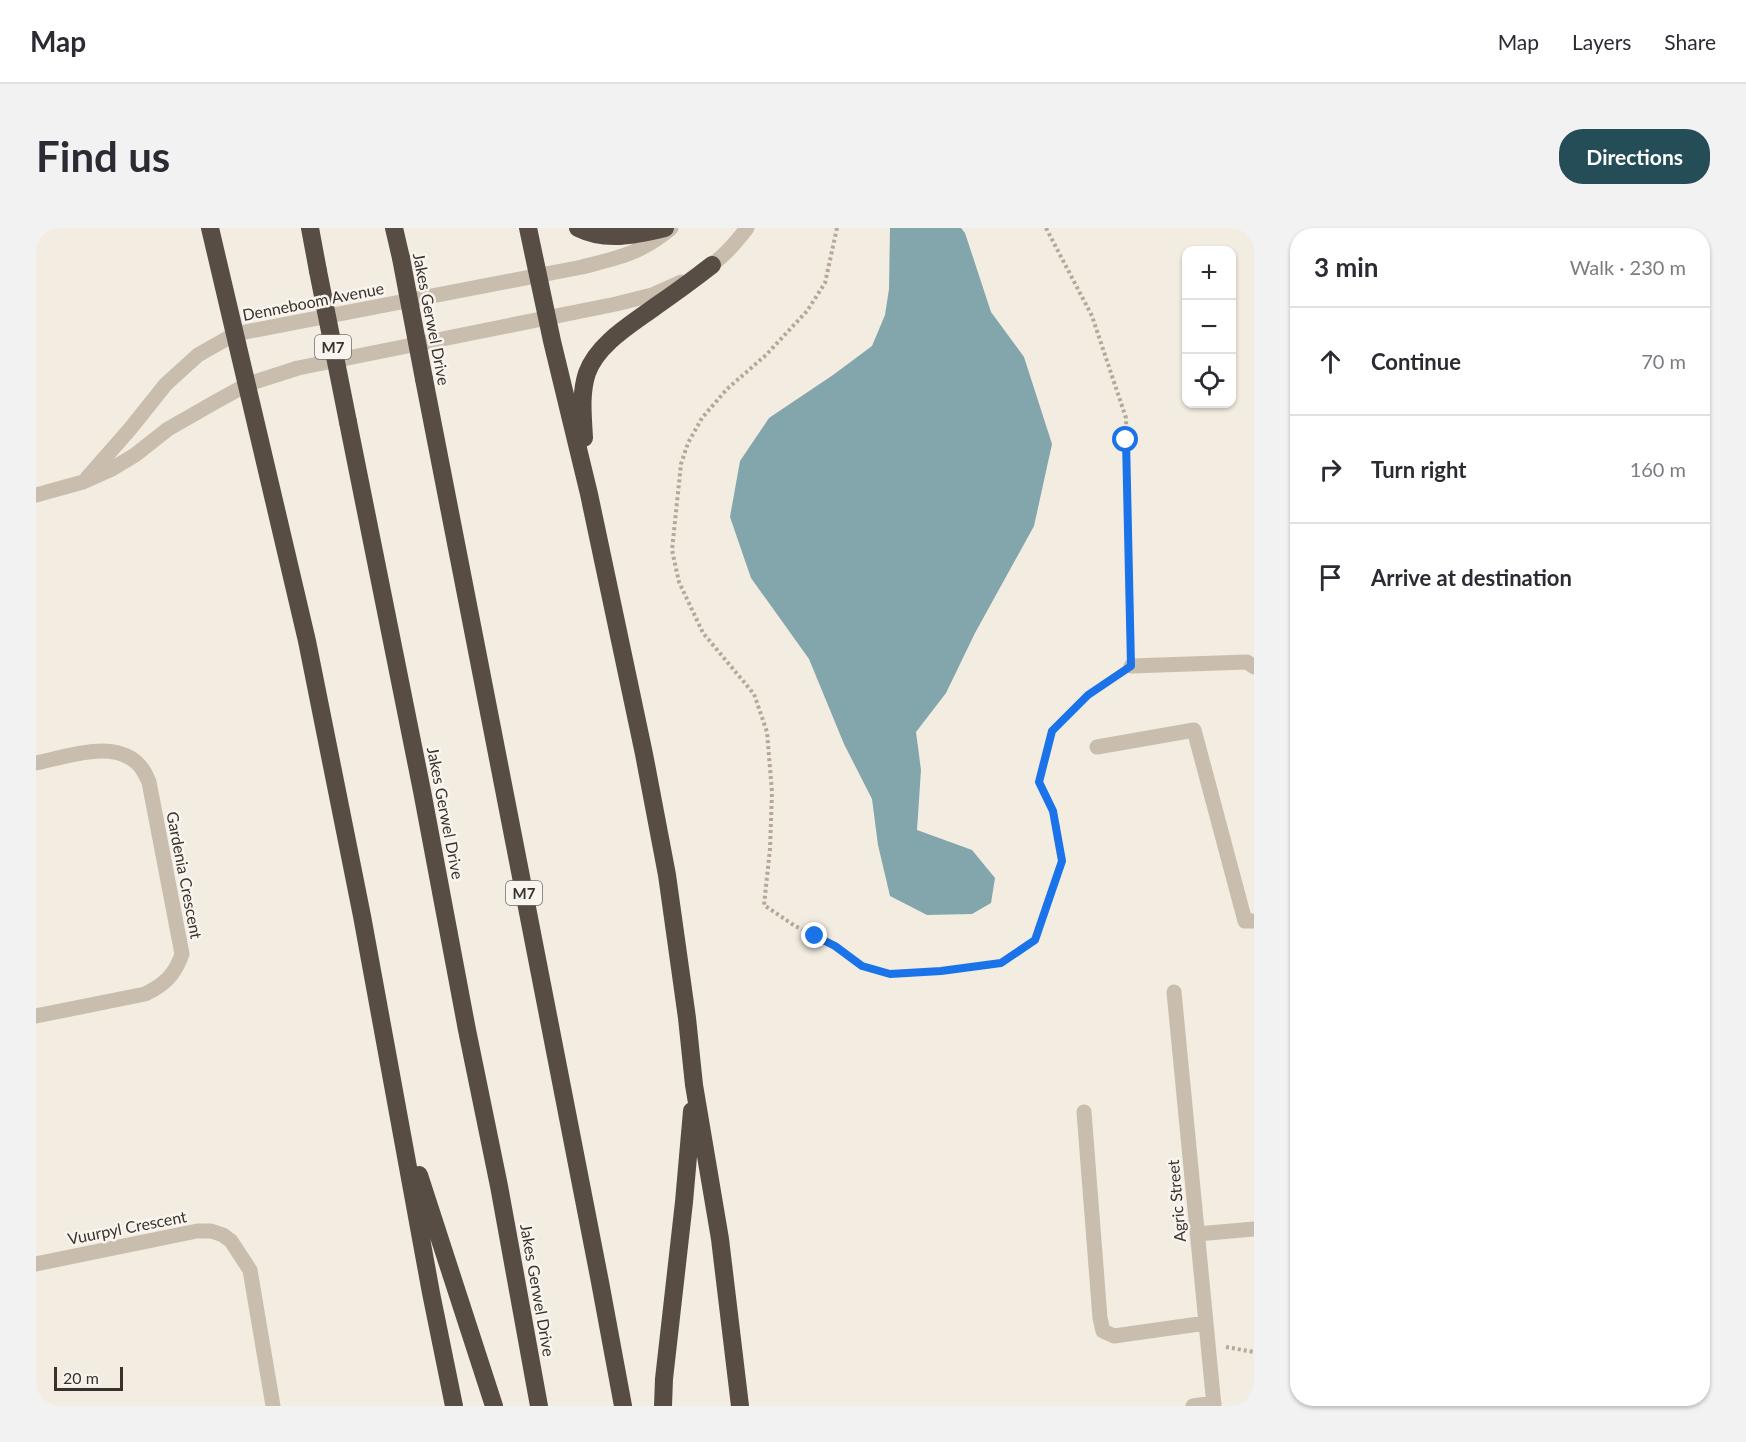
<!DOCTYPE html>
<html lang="en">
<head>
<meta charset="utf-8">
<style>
  :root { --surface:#fff; --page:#f2f2f3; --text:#2b2b33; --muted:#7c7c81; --line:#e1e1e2; --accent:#244d57 }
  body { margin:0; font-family:Lato,sans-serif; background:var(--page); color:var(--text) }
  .controls { position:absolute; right:18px; top:18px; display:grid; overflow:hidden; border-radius:12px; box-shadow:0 2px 4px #0004 }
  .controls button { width:54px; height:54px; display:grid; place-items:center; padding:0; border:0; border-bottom:2px solid var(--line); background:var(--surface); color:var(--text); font:30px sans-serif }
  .scale { position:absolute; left:18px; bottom:15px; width:69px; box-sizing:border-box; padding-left:6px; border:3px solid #38312c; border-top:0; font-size:16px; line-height:21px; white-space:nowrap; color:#38312c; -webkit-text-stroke:4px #f9f5ee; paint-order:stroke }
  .stop { position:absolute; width:18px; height:18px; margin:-14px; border:4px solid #1a73e8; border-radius:50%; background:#fff }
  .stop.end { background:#1a73e8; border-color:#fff; box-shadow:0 2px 6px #0008 }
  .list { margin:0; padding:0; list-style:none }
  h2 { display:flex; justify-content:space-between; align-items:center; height:78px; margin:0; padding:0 24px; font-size:26px }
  h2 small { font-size:20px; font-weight:400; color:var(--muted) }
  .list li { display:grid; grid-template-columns:39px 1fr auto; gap:18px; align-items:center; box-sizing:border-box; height:108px; padding:0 24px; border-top:2px solid var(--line) }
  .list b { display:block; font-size:22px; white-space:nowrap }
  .list em { font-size:20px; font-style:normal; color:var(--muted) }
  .icon { flex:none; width:33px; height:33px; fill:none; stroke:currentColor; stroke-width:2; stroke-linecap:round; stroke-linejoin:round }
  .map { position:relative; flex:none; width:1218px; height:1178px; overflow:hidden; border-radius:24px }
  header { display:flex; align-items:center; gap:36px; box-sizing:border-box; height:84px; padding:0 30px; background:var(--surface); border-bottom:2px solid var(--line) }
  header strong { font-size:28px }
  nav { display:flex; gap:33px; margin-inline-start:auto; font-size:21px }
  .intro { display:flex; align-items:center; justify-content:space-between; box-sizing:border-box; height:144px; padding:0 36px }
  h1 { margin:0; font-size:42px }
  .button { padding:15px 27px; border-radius:24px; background:var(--accent); color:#fff; font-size:21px; font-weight:700 }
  main { display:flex; gap:36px; padding:0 36px }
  aside { flex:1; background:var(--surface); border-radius:24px; box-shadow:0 2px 4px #0004 }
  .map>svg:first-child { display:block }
</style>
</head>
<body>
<header>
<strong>Map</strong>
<nav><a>Map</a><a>Layers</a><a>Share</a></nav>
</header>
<div class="intro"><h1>Find us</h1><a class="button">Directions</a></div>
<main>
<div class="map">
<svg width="1218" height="1178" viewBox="0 0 1218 1178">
  <rect width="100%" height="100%" fill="#f2ece1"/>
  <path fill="#83a5ac" d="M854 0H925L929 5 955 84 988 129 1016 216 998 298 939 405 910 465 880 504 885 542 881 602 936 622 959 650 955 675 936 686 891 687 854 668 842 617 836 571 808 516 773 431 715 350 694 289 704 233 733 190 797 147 836 118 849 87 853 61Z"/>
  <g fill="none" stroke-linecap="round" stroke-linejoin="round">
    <path stroke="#b5a898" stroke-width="4" stroke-dasharray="3 3" stroke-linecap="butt" d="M801 0 789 55 771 83 730 127 691 161 666 190 652 215 645 236 636 322 643 354 667 405 718 466 731 504 736 564 734 621 728 677 759 698 799 718 826 738 853 746 905 743 965 735 999 712 1026 633 1017 583 1003 554 1016 503 1052 467 1081 447
      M1010 0 1056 88 1090 190 1095 420
      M1190 1119 1218 1124"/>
    <path stroke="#c9beae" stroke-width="15" d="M666 43C685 32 698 17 711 0
      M51 250 94 201 130 156 162 127 199 106 546 39C582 30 606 25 635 0
      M0 267 47 254 74 242 99 227 132 201 181 173 212 156 262 140 580 76 616 67 645 54
      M1095 438 1211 434 1218 439
      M1061 519 1158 502 1209 693H1218
      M0 535C30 529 74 512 100 534 107 540 110 547 113 554L146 726C139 747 128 757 109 766L0 788
      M1138 764 1178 1178
      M1048 884 1064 1090 1067 1103 1078 1108 1170 1095
      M1161 1006 1218 1001
      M0 1036 161 1003H175L187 1007 195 1013 214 1042 237 1178
      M1157 1178 1178 1175"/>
    <path stroke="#584d44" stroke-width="18" d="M174 0 271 413 326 688 395 1065 418 1178
      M274 0 282 43
      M358 0 365 30
      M492 0 516 113 553 266 608 526 631 647 651 790 658 857 684 1011 704 1178
      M542 0C570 14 599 7 629 0
      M388 151 564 1054 587 1178
      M312 194 386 563 431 802 463 958 503 1178
      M548 210C547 189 544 166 551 145 562 115 596 96 620 78 639 65 658 51 676 37
      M383 947 458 1178
      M627 1178 628 1151 648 974 656 883"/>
    <path stroke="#584d44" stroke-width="18" d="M365 30 388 151
      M282 43 312 194"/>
  </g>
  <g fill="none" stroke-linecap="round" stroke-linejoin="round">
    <path stroke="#1a73e8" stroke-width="8" d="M779 708 799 718 826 738 854 746 905 743 965 735 999 712 1026 633 1017 583 1003 554 1016 503 1052 467 1095 438 1090 212"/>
  </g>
  <g text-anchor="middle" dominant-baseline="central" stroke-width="5" stroke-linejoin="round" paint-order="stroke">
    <g fill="#f9f5ee" stroke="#726c66" stroke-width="1.5">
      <rect x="279" y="107" width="36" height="24" rx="4.5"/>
      <rect x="470" y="653" width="36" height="24" rx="4.5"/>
    </g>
    <g font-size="15" font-weight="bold" fill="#38312c">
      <text x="297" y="119">M7</text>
      <text x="488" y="665">M7</text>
    </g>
    <g font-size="16" fill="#38312c" stroke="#f9f5ee">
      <text transform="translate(277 73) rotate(-11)">Denneboom Avenue</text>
      <text transform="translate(396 91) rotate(79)">Jakes Gerwel Drive</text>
      <text transform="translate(410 585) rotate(79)">Jakes Gerwel Drive</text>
      <text transform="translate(149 647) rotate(79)">Gardenia Crescent</text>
      <text transform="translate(1140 973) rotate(-95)">Agric Street</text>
      <text transform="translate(91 999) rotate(-11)">Vuurpyl Crescent</text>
      <text transform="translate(502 1062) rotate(80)">Jakes Gerwel Drive</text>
    </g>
  </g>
</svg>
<div class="controls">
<button>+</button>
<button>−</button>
<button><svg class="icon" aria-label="locate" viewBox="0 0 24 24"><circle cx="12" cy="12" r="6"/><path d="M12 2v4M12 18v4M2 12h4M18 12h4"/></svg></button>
</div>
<div class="scale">20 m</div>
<div class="stop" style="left:1090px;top:212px"></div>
<div class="stop end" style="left:779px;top:708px"></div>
</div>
<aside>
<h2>3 min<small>Walk · 230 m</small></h2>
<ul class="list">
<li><svg class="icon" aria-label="ahead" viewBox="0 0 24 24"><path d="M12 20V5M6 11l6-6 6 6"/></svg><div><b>Continue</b></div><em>70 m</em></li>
<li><svg class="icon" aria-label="right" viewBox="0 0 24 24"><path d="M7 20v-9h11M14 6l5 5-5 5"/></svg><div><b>Turn right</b></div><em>160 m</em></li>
<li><svg class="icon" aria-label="arrive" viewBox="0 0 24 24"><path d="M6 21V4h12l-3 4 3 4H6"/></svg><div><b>Arrive at destination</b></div></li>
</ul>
</aside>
</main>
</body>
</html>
